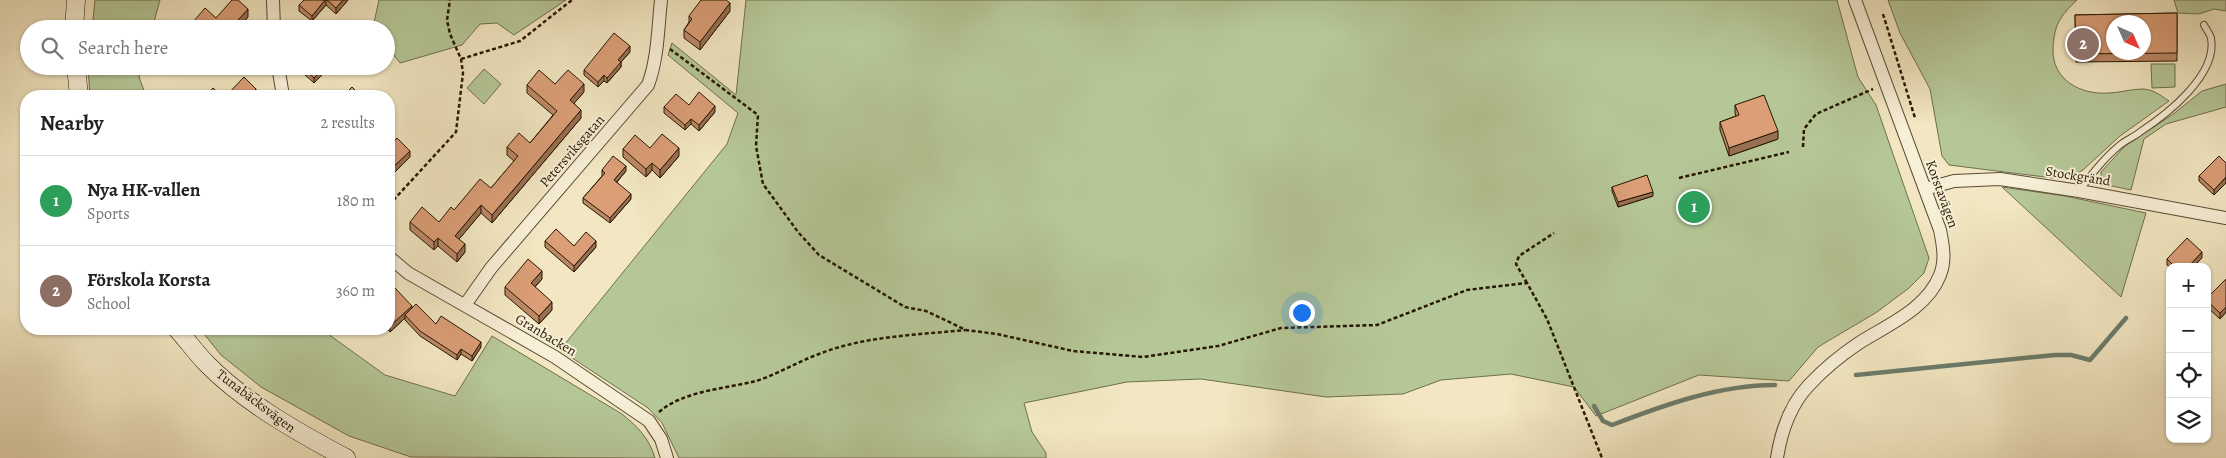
<!DOCTYPE html>
<html lang="en">
<head>
<meta charset="utf-8">
<style>
  :root { --surface:#fff; --page:#f2f2f2; --text:#222; --muted:#767676; --line:#e0e0e0; --accent:#db2777 }
  body { margin:0; font-family:Alegreya,serif; background:var(--page); color:var(--text) }
  .controls { position:absolute; right:15px; bottom:15px; display:grid; overflow:hidden; border-radius:10px; box-shadow:0 1px 4px #0004 }
  .controls button { width:45px; height:45px; display:grid; place-items:center; padding:0; border:0; border-bottom:1px solid var(--line); background:var(--surface); color:var(--text); font:25px sans-serif }
  .compass { position:absolute; left:2106px; top:15px; width:45px; height:45px; border-radius:50%; background:var(--surface); box-shadow:0 1px 4px #0004; rotate:135deg }
  .you { position:absolute; left:1301px; top:312px; width:18px; height:18px; margin:-12px; border:4px solid #fff; border-radius:50%; background:#1a73e8; box-shadow:0 0 0 8px #1a73e833 }
  .badge { display:grid; place-items:center; width:32px; height:32px; border-radius:50%; background:var(--accent); color:#fff; font-size:16px; font-weight:700 }
  .pin { position:absolute; translate:-50% -50%; border:2px solid #fff; box-shadow:0 1px 5px #0006 }
  .list { margin:0; padding:0; list-style:none }
  h2 { display:flex; justify-content:space-between; align-items:center; height:65px; margin:0; padding:0 20px; font-size:21px }
  h2 small { font-size:16px; font-weight:400; color:var(--muted) }
  .list li { display:grid; grid-template-columns:32px 1fr auto; gap:15px; align-items:center; box-sizing:border-box; height:90px; padding:0 20px; border-top:1px solid var(--line) }
  .list b { display:block; font-size:19px; white-space:nowrap }
  .list p { margin:0; font-size:16px; white-space:nowrap; color:var(--muted) }
  .list em { font-size:16px; font-style:normal; color:var(--muted) }
  .icon { flex:none; width:28px; height:28px; fill:none; stroke:currentColor; stroke-width:2; stroke-linecap:round; stroke-linejoin:round }
  .map { position:relative; flex:none; width:2226px; height:458px; overflow:hidden }
  .search { position:absolute; background:var(--surface); box-shadow:0 1px 4px #0004; left:20px; top:20px; width:375px; height:55px; display:flex; align-items:center; gap:12px; box-sizing:border-box; padding:0 18px; border-radius:28px; color:var(--muted); font-size:19px }
  .panel { position:absolute; background:var(--surface); box-shadow:0 1px 4px #0004; left:20px; top:90px; width:375px; height:245px; border-radius:20px }
  .map>svg:first-child { display:block }
</style>
</head>
<body>
<div class="map">
<svg width="2226" height="458" viewBox="0 0 2226 458">
  <rect width="100%" height="100%" fill="#f2e7c2"/>
  <filter id="stains"><feTurbulence type="fractalNoise" baseFrequency=".004" numOctaves="4"/><feColorMatrix values="0 0 0 0 .2 0 0 0 0 .09 0 0 0 0 .02 0 0 0 .5 -.17"/></filter>
  <radialGradient id="worn" r=".72"><stop offset=".6" stop-color="#630" stop-opacity="0"/><stop offset="1" stop-color="#630" stop-opacity=".3"/></radialGradient>
  <path fill="#b6c797" stroke="#6e6f4c" d="M95 0H160L152 29H92Z
    M379 0H566L514 35 497 23 480 24 462 45 400 63 386 45V29L373 27Z
    M746 0H1837L1858 77 1876 105 1929 258 1924 273 1909 288 1877 312 1818 347 1789 381 1699 375 1596 416 1574 387 1511 374 1441 380 1403 394 1326 397 1201 379 1127 382 1024 403 1032 432 1046 453V458H679L662 423 648 408 560 350 727 144 738 113 668 55 672 43 736 95Z
    M1888 0H2077C2060 16 2054 25 2053 49 2052 80 2081 95 2108 93 2119 93 2131 89 2142 89 2153 89 2160 95 2169 101L2120 136 2083 170 2070 177 2053 178 1949 165 1942 156 1930 89 1900 33Z
    M2174 0H2226V11L2214 9 2199 14 2178 13Z
    M2151 64H2175V87L2152 88Z
    M88 66H142L139 77 146 96H90Z
    M484 69 501 84 484 104 467 88Z
    M2226 84V107L2166 124 2144 139 2131 190 2107 185 2101 179V172L2125 146 2172 115 2202 91Z
    M2002 187 2065 196 2146 213 2121 297Z
    M200 329H321L385 375 455 396 492 336 622 414C638 427 649 438 655 458L411 457 349 436 261 387 221 355Z"/>
  <g fill="none" stroke-linecap="round" stroke-linejoin="round">
    <path stroke="#6c7c6b" stroke-width="4.5" d="M1856 375 2055 355H2071L2090 360 2126 318
      M1594 406 1603 421 1612 425C1664 405 1719 385 1775 385"/>
    <defs>
      <path id="lane" d="M2079 191C2092 174 2104 158 2120 145 2126 140 2134 137 2140 132 2166 115 2218 75 2211 38 2210 34 2206 29 2204 25"/>
      <path id="street" d="M273 0 274 29
        M278 66 283 96
        M1925 189 1954 181 2000 179 2079 191 2226 218
        M389 257 408 273 555 357 649 421 661 439 667 458
        M465 305 491 268 648 85C658 58 658 28 661 0
        M1777 458C1781 432 1791 404 1809 385 1823 370 1841 355 1859 343 1887 325 1927 309 1940 275 1946 260 1943 245 1940 230L1855 0"/>
      <path id="secondary" d="M74 29 76 0
        M76 66 79 96
        M177 329C187 340 196 353 207 364 244 402 299 433 346 458"/>
    </defs>
    <use href="#lane" stroke="#594b32" stroke-width="8"/>
    <use href="#street" stroke="#594b32" stroke-width="14"/>
    <use href="#secondary" stroke="#261702" stroke-width="19"/>
    <path stroke="#261702" stroke-width="2.5" stroke-dasharray="4 2.5" stroke-linecap="butt" d="M1883 14 1915 118
      M670 49 758 115 756 146 763 184 798 232 819 255 905 307 926 311 966 330 997 334 1073 351 1143 357 1218 346 1281 328 1377 325 1467 290 1527 283 1547 319 1602 458
      M461 59 520 41 572 0
      M1803 147 1804 129 1816 114 1873 89
      M1679 178 1789 152
      M389 205 456 132 463 73 461 59 450 34 447 20 450 0
      M1527 283 1516 264 1519 256 1554 233
      M659 412C685 390 725 389 756 381 778 374 797 362 819 354 864 336 916 335 965 330"/>
    <use href="#lane" stroke="#f7efd7" stroke-width="6"/>
    <use href="#street" stroke="#f7efd7" stroke-width="12"/>
    <use href="#secondary" stroke="#f7efd7" stroke-width="18"/>
  </g>
  <path fill="#bc8866" stroke="#261702" d="M304 0H348L336 14 326 5 312 21 299 11V5Z
    M730 11 700 50 684 38V30L689 22V16Z
    M2177 13V61L2076 62 2075 15Z
    M248 17 237 29H193V22L216 18Z
    M630 52 621 62V67L607 83 604 81 598 87 584 75V70Z
    M331 66 314 83 304 74V69Z
    M555 84 584 92 574 103 581 118 492 223 481 213 459 239 465 252 457 262 438 246 434 250 410 230V222H439L454 210 491 188 514 161 507 155V147L530 143 553 115 527 93V85Z
    M689 105 715 112 699 131 691 124 685 130 664 113V107Z
    M1735 105 1778 139 1729 156 1720 130V122L1736 116 1735 113Z
    M650 148 679 156 660 178 652 170 646 177 623 157V149Z
    M2226 163V183L2214 195 2199 181V176Z
    M602 170 626 171 617 182 631 199 610 223 583 203V198L602 176Z
    M1612 187 1653 196 1618 207 1612 191Z
    M545 241 574 246 596 247 574 272 545 247Z
    M2202 258 2193 267H2170L2167 265V259Z
    M542 279 535 287 552 310 539 324 505 295V287Z
    M2226 279V312L2220 319 2207 307V298Z
    M389 291 412 309 436 324 481 347 472 361 461 354 457 360 420 336 405 320V318L390 332 387 329H389Z"/>
  <path fill="#996f53" stroke="#261702" d="M325 0H326V5L312 21V16Z
    M343 0H348L336 14V8Z
    M730 3V11L700 50V42Z
    M248 9V17L237 29H230Z
    M630 46V52L621 62V67L607 83V78L618 60Z
    M326 66H331L314 83V78Z
    M604 75V81L598 87V82Z
    M584 84V92L570 108V100Z
    M256 89V96H250Z
    M715 106V112L699 131V125Z
    M581 110V118L492 223V215Z
    M691 119V124L685 130V125Z
    M1778 131V139L1729 156V148Z
    M679 148V156L660 178V170Z
    M410 151V157L389 178V171Z
    M652 163V170L646 177V169Z
    M626 166V171L614 185V180Z
    M2226 177V183L2214 195V190Z
    M1653 192V196L1618 207V202Z
    M631 194V199L610 223V218Z
    M481 205V213L455 244V236Z
    M438 238V246L434 250V242Z
    M596 241V247L574 272V266Z
    M465 244V252L457 262V254Z
    M2202 252V258L2193 267H2188Z
    M542 271V279L531 291V283Z
    M552 302V310L539 324V316Z
    M412 306V312L405 315V318L390 332V326Z
    M2226 307V312L2220 319V313Z
    M481 342V347L472 361V356Z
    M461 349V354L457 360V355Z"/>
  <path fill="#db9e77" stroke="#261702" fill-rule="evenodd" d="M232 0H238L248 9 230 29H201L193 22 205 8 216 18Z
    M304 0H325L312 16 299 5Z
    M327 0H343L336 8Z
    M701 0H726L730 3 700 42 684 30 692 19 689 16Z
    M2177 13V53L2076 54 2075 15ZM2114 22H2144V52H2114Z
    M614 33 630 46 618 60 621 62 607 78 604 75 598 82 584 70Z
    M307 66H326L314 78 304 69Z
    M539 70 555 84 568 70 584 84 570 100 581 110 492 215 481 205 455 236 465 244 457 254 438 238 434 242 410 222 422 207 439 222 451 207 454 210 480 179 491 188 518 156 507 147 519 133 530 143 557 111 527 85Z
    M244 77 256 89 250 96H226Z
    M352 87 361 96H343Z
    M213 88 222 96H206Z
    M699 92 715 106 699 125 691 119 685 125 664 107 676 94 689 105Z
    M328 93 332 96H325Z
    M1764 95 1778 131 1729 148 1720 122 1739 115 1735 105Z
    M662 134 679 148 660 170 652 163 646 169 623 149 635 135 650 148Z
    M397 138 410 151 389 171V147Z
    M613 156 626 166 614 180 631 194 610 218 583 198 605 173 602 170Z
    M2219 156 2226 163V177L2214 190 2199 176Z
    M1647 175 1653 192 1618 202 1612 187Z
    M556 229 574 246 586 232 596 241 574 266 545 241Z
    M2187 238 2202 252 2188 267H2175L2167 259Z
    M528 259 542 271 531 283 552 302 539 316 505 287Z
    M2226 279V307L2220 313 2207 301V298Z
    M394 287 412 306 390 326 389 325V291Z
    M416 304 436 324 441 316 481 342 472 356 461 349 457 355 420 331 405 315Z"/>
  <g text-anchor="middle" dominant-baseline="central" stroke-width="4" stroke-linejoin="round" paint-order="stroke">
    <g font-size="14" fill="#261702" stroke="#f7efd7">
      <text transform="translate(572 151) rotate(-49)">Petersviksgatan</text>
      <text transform="translate(2078 176) rotate(9)">Stockgränd</text>
      <text transform="translate(1942 194) rotate(70)">Korstavägen</text>
      <text transform="translate(546 335) rotate(31)">Granbacken</text>
      <text transform="translate(256 401) rotate(37)">Tunabäcksvägen</text>
    </g>
  </g>
  <rect width="100%" height="100%" filter="url(#stains)"/>
  <rect width="100%" height="100%" fill="url(#worn)"/>
</svg>
<div class="controls">
<button>+</button>
<button>−</button>
<button><svg class="icon" aria-label="locate" viewBox="0 0 24 24"><circle cx="12" cy="12" r="6"/><path d="M12 2v4M12 18v4M2 12h4M18 12h4"/></svg></button>
<button><svg class="icon" aria-label="layers" viewBox="0 0 24 24"><path d="M12 4l9 5-9 5-9-5zM3 14l9 5 9-5"/></svg></button>
</div>
<svg class="compass" viewBox="-18 -18 36 36"><path d="M0-13l5 13h-10z" fill="#e53935"/><path d="M0 13l5-13h-10z" fill="#767676"/></svg>
<div class="you"></div>
<div class="pin badge" style="left:1694px;top:207px;background:#2e9e5b">1</div>
<div class="pin badge" style="left:2083px;top:44px;background:#8d6e63">2</div>
<div class="search"><svg class="icon" aria-label="search" viewBox="0 0 24 24"><circle cx="10" cy="10" r="6"/><path d="M15 15l6 6"/></svg>Search here</div>
<section class="panel">
<h2>Nearby<small>2 results</small></h2>
<ul class="list">
<li><span class="badge" style="background:#2e9e5b">1</span><div><b>Nya HK-vallen</b><p>Sports</p></div><em>180 m</em></li>
<li><span class="badge" style="background:#8d6e63">2</span><div><b>Förskola Korsta</b><p>School</p></div><em>360 m</em></li>
</ul>
</section>
</div>
</body>
</html>
